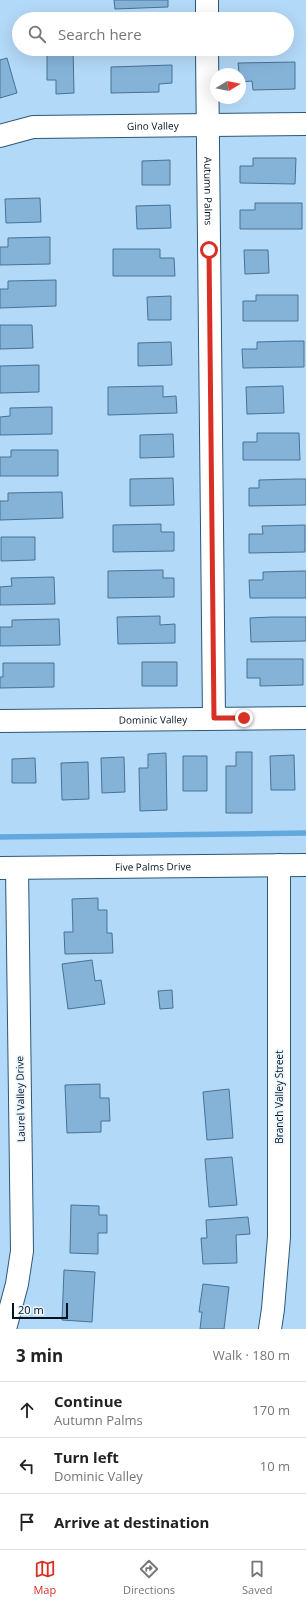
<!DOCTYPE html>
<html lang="en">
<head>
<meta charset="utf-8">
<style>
  :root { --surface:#fff; --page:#f2f2f2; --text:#222; --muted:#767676; --line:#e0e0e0; --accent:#d93025 }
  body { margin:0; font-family:"Open Sans",sans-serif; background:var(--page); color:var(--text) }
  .compass { position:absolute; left:210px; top:68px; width:36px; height:36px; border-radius:50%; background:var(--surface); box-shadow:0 4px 16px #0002; rotate:80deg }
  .scale { position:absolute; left:12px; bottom:10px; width:56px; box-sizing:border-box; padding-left:4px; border:2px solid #021220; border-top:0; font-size:11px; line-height:14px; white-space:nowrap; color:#021220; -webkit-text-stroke:3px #ecf6fe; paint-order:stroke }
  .stop { position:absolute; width:12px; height:12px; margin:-9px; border:3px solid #d93025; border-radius:50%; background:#fff }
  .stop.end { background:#d93025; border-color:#fff; box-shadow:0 1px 4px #0008 }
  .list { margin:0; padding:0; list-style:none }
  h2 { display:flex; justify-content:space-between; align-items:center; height:52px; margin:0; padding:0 16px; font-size:17px }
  h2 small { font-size:13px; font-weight:400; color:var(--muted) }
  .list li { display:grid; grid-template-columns:26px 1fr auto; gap:12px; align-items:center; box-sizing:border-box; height:56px; padding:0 16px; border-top:1px solid var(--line) }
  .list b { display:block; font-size:15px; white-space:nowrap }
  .list p { margin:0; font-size:13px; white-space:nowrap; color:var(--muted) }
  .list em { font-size:13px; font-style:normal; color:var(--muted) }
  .icon { flex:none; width:22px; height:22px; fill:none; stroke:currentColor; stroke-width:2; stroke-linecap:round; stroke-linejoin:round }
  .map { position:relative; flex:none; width:306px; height:1329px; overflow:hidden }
  .search { position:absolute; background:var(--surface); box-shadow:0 4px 16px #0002; left:12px; right:12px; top:12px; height:44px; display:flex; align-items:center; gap:10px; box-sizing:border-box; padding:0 14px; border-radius:22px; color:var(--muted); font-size:15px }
  .sheet { height:220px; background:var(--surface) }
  nav { display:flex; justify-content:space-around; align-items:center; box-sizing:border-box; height:56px; border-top:1px solid var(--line); background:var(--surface); font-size:11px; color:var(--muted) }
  nav a { display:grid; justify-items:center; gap:2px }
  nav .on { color:var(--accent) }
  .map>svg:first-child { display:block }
</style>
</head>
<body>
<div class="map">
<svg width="306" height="1329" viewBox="0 0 306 1329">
  <rect width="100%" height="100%" fill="#b3d9f8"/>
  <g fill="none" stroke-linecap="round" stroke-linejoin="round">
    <path stroke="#63a8dd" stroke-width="5.5" d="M0 837 306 833"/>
  </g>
  <path fill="#85b3d8" stroke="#467295" d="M114 0H168V7L115 9Z
    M66 14V19H52V15Z
    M240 15 282 16V19H240Z
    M47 49H73L74 93 56 94V80H47Z
    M7 58 17 93 0 98V60Z
    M295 62V89L253 90 252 81 240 82 238 63Z
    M172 65V83L159 84V92L111 93V67Z
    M253 158H296L295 184 240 183V166H253Z
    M170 160V185H142V161Z
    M40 198 41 222 6 223 5 199Z
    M255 203H302V229H240V210H255Z
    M170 205 171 228 137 229 136 206Z
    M50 237V264L0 265V247H8V238Z
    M113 249H160V258H174L175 276H113Z
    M244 250H268L269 273 245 274Z
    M56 280V306L0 308V289H8V281Z
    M256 295H298V321H243V301H256Z
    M171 296V320H148L147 297Z
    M0 325H32L33 348 0 349Z
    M292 341H304V367L243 368 242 349H257V342Z
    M171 342 172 365 138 366V343Z
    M39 365V392L0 393V366Z
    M163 386V397L176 396 177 413 108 415V387Z
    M283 386 284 413 247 414 246 387Z
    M52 407V434L0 435V417L10 416V408Z
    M257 433H299L300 460H243V442H257Z
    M173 434 174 457 140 458V435Z
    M11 450H58V476H0V457H11Z
    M173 478 174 505 130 506V479Z
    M297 479H306V505L249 506V488H259V480Z
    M62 492 63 518 0 520V501H8V493Z
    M161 524V532H174V551L113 552V525Z
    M305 525V552L249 553V534H263L262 526Z
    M1 537H35V560L1 561Z
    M163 570V578H174V597L108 598V571Z
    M302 571H306V598H250L249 580H263V572Z
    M54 577 55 604 0 605V587L12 586 11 578Z
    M160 616V625L175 624V643L118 644 117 617Z
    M273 617H306V641L251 642 250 618Z
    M59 619 60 645 0 646V627H12V620Z
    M247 659H303V685L260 686V678H247Z
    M142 662H177V686H142Z
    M3 663H54V687L0 688V677H3Z
    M236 752H252V813H226V766H236Z
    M166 753 167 810 140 811 139 768H148V754Z
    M294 755 295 790H271L270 756Z
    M183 756H207V791H183Z
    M124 757 125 792 102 793 101 758Z
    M35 758 36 783H12V759Z
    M88 762 89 799 62 800 61 763Z
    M98 898V910H107V933H112L113 953 65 954 64 932H73L72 899Z
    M92 960 95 981 101 980 105 1004 68 1009 62 964Z
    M172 990 173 1008 160 1009 158 991Z
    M100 1084V1098H109L110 1121H101V1132L67 1133 65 1085Z
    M229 1089 233 1138 207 1140 203 1092Z
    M232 1157 237 1205 209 1207 205 1159Z
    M71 1205 99 1206V1215H107V1233H98V1254L70 1253Z
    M248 1217 250 1234 236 1235 237 1263 203 1264 201 1238H207L206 1220Z
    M64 1270 95 1272 92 1322 62 1320Z
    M203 1284 229 1287 224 1329H200L202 1312H199Z"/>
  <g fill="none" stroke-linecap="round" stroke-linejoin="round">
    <defs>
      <g id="minor">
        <path d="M207 0V19"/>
        <path id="s1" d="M207 49 214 718"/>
        <path id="s2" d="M0 136 33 127 306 124"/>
        <path id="s3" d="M0 721 306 718"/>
        <path d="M5 1329 17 1284 22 1251 17 868"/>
        <path d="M270 1329 273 1309 279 1237V865"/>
      </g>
      <g id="tertiary">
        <path id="s4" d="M0 868 306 865"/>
      </g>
    </defs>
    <use href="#minor" stroke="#2b5778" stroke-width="24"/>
    <use href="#tertiary" stroke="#2b5778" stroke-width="24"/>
    <use href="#minor" stroke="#fff" stroke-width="22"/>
    <use href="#tertiary" stroke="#fff" stroke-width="22"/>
  </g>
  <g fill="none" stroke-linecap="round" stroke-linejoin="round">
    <path stroke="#d93025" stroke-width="5" d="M209 250 214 718H244"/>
  </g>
  <g text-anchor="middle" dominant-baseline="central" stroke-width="3.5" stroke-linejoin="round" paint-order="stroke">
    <g font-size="10" fill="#021220" stroke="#ecf6fe">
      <text stroke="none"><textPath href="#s2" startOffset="154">Gino Valley</textPath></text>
      <text stroke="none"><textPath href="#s1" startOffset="142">Autumn Palms</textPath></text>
      <text stroke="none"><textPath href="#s3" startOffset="153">Dominic Valley</textPath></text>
      <text stroke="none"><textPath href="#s4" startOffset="153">Five Palms Drive</textPath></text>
      <text transform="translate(279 1097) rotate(-90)">Branch Valley Street</text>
      <text transform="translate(20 1099) rotate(-91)">Laurel Valley Drive</text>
    </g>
  </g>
</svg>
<svg class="compass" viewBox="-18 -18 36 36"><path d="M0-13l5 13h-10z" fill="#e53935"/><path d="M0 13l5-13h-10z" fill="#767676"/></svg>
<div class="scale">20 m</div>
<div class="stop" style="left:209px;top:250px"></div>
<div class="stop end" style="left:244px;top:718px"></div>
<div class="search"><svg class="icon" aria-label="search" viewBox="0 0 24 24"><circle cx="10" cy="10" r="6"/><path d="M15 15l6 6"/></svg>Search here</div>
</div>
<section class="sheet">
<h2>3 min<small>Walk · 180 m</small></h2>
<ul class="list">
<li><svg class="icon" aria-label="ahead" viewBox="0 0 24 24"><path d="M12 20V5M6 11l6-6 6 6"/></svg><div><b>Continue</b><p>Autumn Palms</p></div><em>170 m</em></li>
<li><svg class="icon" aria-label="left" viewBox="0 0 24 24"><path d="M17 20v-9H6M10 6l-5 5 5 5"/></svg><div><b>Turn left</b><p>Dominic Valley</p></div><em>10 m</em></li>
<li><svg class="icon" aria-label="arrive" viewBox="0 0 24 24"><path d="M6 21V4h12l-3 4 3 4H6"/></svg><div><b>Arrive at destination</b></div></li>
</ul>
</section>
<nav>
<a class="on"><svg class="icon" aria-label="map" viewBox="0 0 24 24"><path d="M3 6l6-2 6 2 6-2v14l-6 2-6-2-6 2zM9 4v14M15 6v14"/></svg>Map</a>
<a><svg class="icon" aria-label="directions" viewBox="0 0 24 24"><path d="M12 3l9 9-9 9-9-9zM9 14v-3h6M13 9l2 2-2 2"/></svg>Directions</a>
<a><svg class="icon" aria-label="saved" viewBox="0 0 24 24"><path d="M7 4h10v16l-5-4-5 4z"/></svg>Saved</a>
</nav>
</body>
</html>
